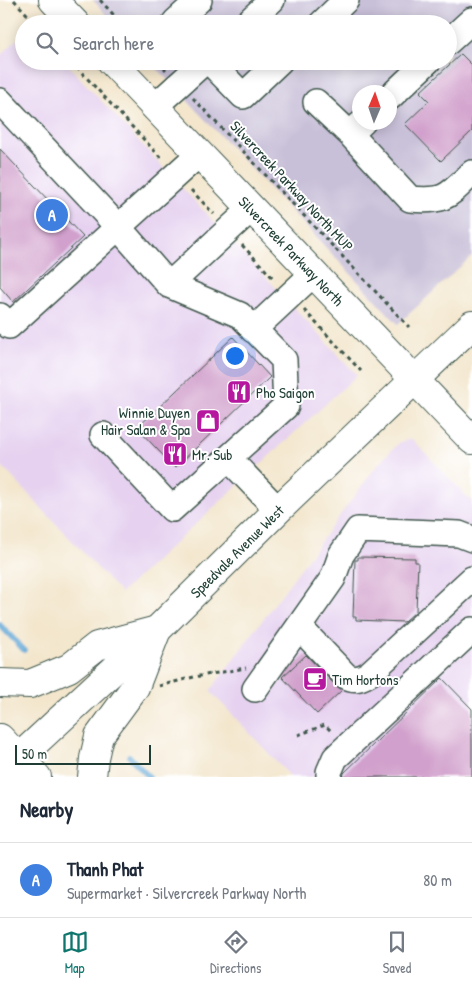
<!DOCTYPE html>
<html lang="en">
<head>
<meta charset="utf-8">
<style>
  :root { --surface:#fff; --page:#f6f6f7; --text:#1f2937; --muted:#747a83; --line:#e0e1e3; --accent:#0f766e }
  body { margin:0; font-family:"Patrick Hand",sans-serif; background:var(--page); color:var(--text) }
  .compass { position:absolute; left:352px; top:85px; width:45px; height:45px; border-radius:50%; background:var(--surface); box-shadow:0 2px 12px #0003; rotate:2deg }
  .scale { position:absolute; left:15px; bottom:12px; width:136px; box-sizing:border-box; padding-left:5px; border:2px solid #1f3d34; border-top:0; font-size:14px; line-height:18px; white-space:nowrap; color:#1f3d34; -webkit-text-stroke:4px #fff; paint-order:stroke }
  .you { position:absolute; left:234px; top:355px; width:18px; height:18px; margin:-12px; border:4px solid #fff; border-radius:50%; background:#1a73e8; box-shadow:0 0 0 8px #1a73e833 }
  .badge { display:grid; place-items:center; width:32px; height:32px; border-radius:50%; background:var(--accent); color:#fff; font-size:16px; font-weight:700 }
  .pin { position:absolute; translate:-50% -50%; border:2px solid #fff; box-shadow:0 1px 5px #0006 }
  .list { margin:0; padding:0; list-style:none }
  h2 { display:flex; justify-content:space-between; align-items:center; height:65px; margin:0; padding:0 20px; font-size:21px }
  h2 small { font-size:16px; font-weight:400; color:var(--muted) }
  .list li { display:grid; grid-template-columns:32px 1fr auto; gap:15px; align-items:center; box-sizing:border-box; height:75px; padding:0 20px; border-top:1px solid var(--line) }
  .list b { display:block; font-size:19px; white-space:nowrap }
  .list p { margin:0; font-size:16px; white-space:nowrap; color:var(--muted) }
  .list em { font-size:16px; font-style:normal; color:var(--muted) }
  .icon { flex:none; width:28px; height:28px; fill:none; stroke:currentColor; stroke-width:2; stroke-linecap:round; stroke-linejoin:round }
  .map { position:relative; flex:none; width:472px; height:777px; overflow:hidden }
  .search { position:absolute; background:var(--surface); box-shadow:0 2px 12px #0003; left:15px; right:15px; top:15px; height:55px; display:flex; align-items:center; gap:12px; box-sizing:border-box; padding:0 18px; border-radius:28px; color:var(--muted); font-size:19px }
  .sheet { height:140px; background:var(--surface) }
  nav { display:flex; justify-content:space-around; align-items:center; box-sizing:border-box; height:70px; border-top:1px solid var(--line); background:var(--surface); font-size:14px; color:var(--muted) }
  nav a { display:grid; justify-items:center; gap:2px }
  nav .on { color:var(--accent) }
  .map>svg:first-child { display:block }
</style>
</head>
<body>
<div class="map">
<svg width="472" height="777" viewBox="0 0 472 777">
  <rect width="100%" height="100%" fill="#fff"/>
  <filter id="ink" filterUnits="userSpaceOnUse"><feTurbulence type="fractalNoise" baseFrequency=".02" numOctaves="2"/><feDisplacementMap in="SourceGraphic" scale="10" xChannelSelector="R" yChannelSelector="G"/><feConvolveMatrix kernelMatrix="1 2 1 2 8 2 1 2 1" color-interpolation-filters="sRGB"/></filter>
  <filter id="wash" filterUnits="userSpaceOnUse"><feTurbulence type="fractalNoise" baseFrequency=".0096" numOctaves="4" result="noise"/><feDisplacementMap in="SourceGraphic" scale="20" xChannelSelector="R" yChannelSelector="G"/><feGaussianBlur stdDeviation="1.12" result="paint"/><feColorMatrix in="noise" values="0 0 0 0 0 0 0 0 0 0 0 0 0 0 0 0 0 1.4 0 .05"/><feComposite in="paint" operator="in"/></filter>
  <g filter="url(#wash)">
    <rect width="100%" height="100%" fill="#f3e6cc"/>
    <path fill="#e6d2f0" d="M24 33V61H64L357 375 121 593 0 464V56Z
      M412 439 472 502V777H291L210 691 378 464 400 442Z"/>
    <path fill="#c8bfd8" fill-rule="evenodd" d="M93 0H472V256L398 324 150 61H448V24H115ZM360 92H390V122H360Z"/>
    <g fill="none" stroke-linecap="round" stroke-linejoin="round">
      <path stroke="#5da5d4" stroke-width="5.5" d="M0 625 24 650
        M129 756 149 777"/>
    </g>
    <g id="blocks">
      <path fill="#d1a0cc" d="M461 54 472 65V131L441 161 405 124 429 101 420 92Z
        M0 149 83 237 13 302 0 287Z
        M233 337 270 377 175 468 137 428Z
        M358 557 415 558V562H418L416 611 404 622 356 620V617H353L355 560H358Z
        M306 655 336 686 342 690 317 714 282 677Z
        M442 678 472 709V777H343L344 773Z"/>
    </g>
  </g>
  <g filter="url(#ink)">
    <use href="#blocks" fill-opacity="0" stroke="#3f564b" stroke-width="1"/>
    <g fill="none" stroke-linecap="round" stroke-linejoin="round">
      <defs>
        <path id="minor" d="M176 24 175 22 199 0
          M246 24 272 0
          M321 24 346 0
          M448 42 472 20
          M209 61 243 96 280 61
          M390 97 428 61
          M0 101 118 227 169 285 240 315 284 360 286 406 172 509 103 435
          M316 102 350 134
          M154 107 205 61
          M363 122 350 134 410 199C446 202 447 197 472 173
          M169 285 251 209
          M0 316 9 326 199 154
          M253 330 313 274
          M229 459 278 510
          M299 627 346 676C355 681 362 678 370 673L472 579
          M255 689 333 578 341 555 358 530 459 534 472 539
          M329 777V772L335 758 472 630"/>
        <g id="major">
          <path d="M53 0 76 24"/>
          <path id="s1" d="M111 61 472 440"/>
          <path id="s2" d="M0 775 157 630 278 510 472 325"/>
        </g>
        <path id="highway" d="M0 683 30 684 69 668 97 646 157 630
          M0 738 37 777
          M92 777 94 758 99 736 135 687 157 630"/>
      </defs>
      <use href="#minor" stroke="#3f564b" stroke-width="28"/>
      <use href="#major" stroke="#3f564b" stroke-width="30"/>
      <use href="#highway" stroke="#3f564b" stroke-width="30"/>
      <path stroke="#3f564b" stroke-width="3" stroke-dasharray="4 4" stroke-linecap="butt" d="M14 0 36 24
        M100 0 122 24
        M71 61 163 160
        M158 61 166 70
        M193 98 409 327
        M191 190 214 214
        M242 245 275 280
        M304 310 361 371
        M159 686 194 677 246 668
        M298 735 325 725 332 732"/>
      <use href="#minor" stroke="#fff" stroke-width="25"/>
      <use href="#major" stroke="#fff" stroke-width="28"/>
      <use href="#highway" stroke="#fff" stroke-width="28"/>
    </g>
  </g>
  <defs>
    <symbol id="restaurant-square" viewBox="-11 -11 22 22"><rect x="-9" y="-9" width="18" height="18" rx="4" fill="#b5179e" stroke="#fff"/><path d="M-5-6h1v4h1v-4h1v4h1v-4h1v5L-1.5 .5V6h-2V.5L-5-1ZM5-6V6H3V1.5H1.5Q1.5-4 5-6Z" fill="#fff"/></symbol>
    <symbol id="shop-square" viewBox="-11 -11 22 22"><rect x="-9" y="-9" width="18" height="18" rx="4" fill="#b5179e" stroke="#fff"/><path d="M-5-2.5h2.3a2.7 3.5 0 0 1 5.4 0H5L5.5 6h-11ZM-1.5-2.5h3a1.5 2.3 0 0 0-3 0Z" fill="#fff"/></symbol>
    <symbol id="cafe-square" viewBox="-11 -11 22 22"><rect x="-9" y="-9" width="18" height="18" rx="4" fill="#b5179e" stroke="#fff"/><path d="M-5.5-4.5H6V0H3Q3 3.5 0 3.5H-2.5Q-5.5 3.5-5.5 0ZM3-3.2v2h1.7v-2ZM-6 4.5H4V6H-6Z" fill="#fff"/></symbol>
  </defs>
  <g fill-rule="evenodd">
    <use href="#restaurant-square" x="225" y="378" width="28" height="28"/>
    <use href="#shop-square" x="194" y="407" width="28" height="28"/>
    <use href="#restaurant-square" x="161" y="440" width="28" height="28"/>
    <use href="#cafe-square" x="301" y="665" width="28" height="28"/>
  </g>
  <g text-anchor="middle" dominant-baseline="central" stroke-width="4" stroke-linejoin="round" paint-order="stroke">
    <g font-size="15" fill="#1f3d34" stroke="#fff">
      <text transform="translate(292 186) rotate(47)">Silvercreek Parkway North MUP</text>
      <text stroke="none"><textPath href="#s1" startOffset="262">Silvercreek Parkway North</textPath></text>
      <text stroke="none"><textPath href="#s2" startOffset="326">Speedvale Avenue West</textPath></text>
    </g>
    <g font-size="15" fill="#1f3d34" stroke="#fff" text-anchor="start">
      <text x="256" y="392">Pho Saigon</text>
      <text x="190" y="412" text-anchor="end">Winnie Duyen<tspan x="190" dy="17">Hair Salan &amp; Spa</tspan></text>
      <text x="192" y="454">Mr. Sub</text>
      <text x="332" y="679">Tim Hortons</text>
    </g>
  </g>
</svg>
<svg class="compass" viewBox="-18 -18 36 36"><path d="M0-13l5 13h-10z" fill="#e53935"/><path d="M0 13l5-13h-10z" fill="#747a83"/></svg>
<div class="scale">50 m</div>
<div class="you"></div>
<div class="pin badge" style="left:52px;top:215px;background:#3f7fe0">A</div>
<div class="search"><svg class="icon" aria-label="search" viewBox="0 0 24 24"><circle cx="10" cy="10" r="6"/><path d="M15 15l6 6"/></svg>Search here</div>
</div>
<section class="sheet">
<h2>Nearby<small></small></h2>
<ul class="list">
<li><span class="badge" style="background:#3f7fe0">A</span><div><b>Thanh Phat</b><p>Supermarket · Silvercreek Parkway North</p></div><em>80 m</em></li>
</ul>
</section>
<nav>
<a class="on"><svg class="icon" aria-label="map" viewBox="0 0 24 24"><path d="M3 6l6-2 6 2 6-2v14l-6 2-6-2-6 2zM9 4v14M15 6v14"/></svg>Map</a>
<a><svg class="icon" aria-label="directions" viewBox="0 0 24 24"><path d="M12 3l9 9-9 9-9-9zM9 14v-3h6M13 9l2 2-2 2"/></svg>Directions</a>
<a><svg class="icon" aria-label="saved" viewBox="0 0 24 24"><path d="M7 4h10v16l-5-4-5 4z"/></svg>Saved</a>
</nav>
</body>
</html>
